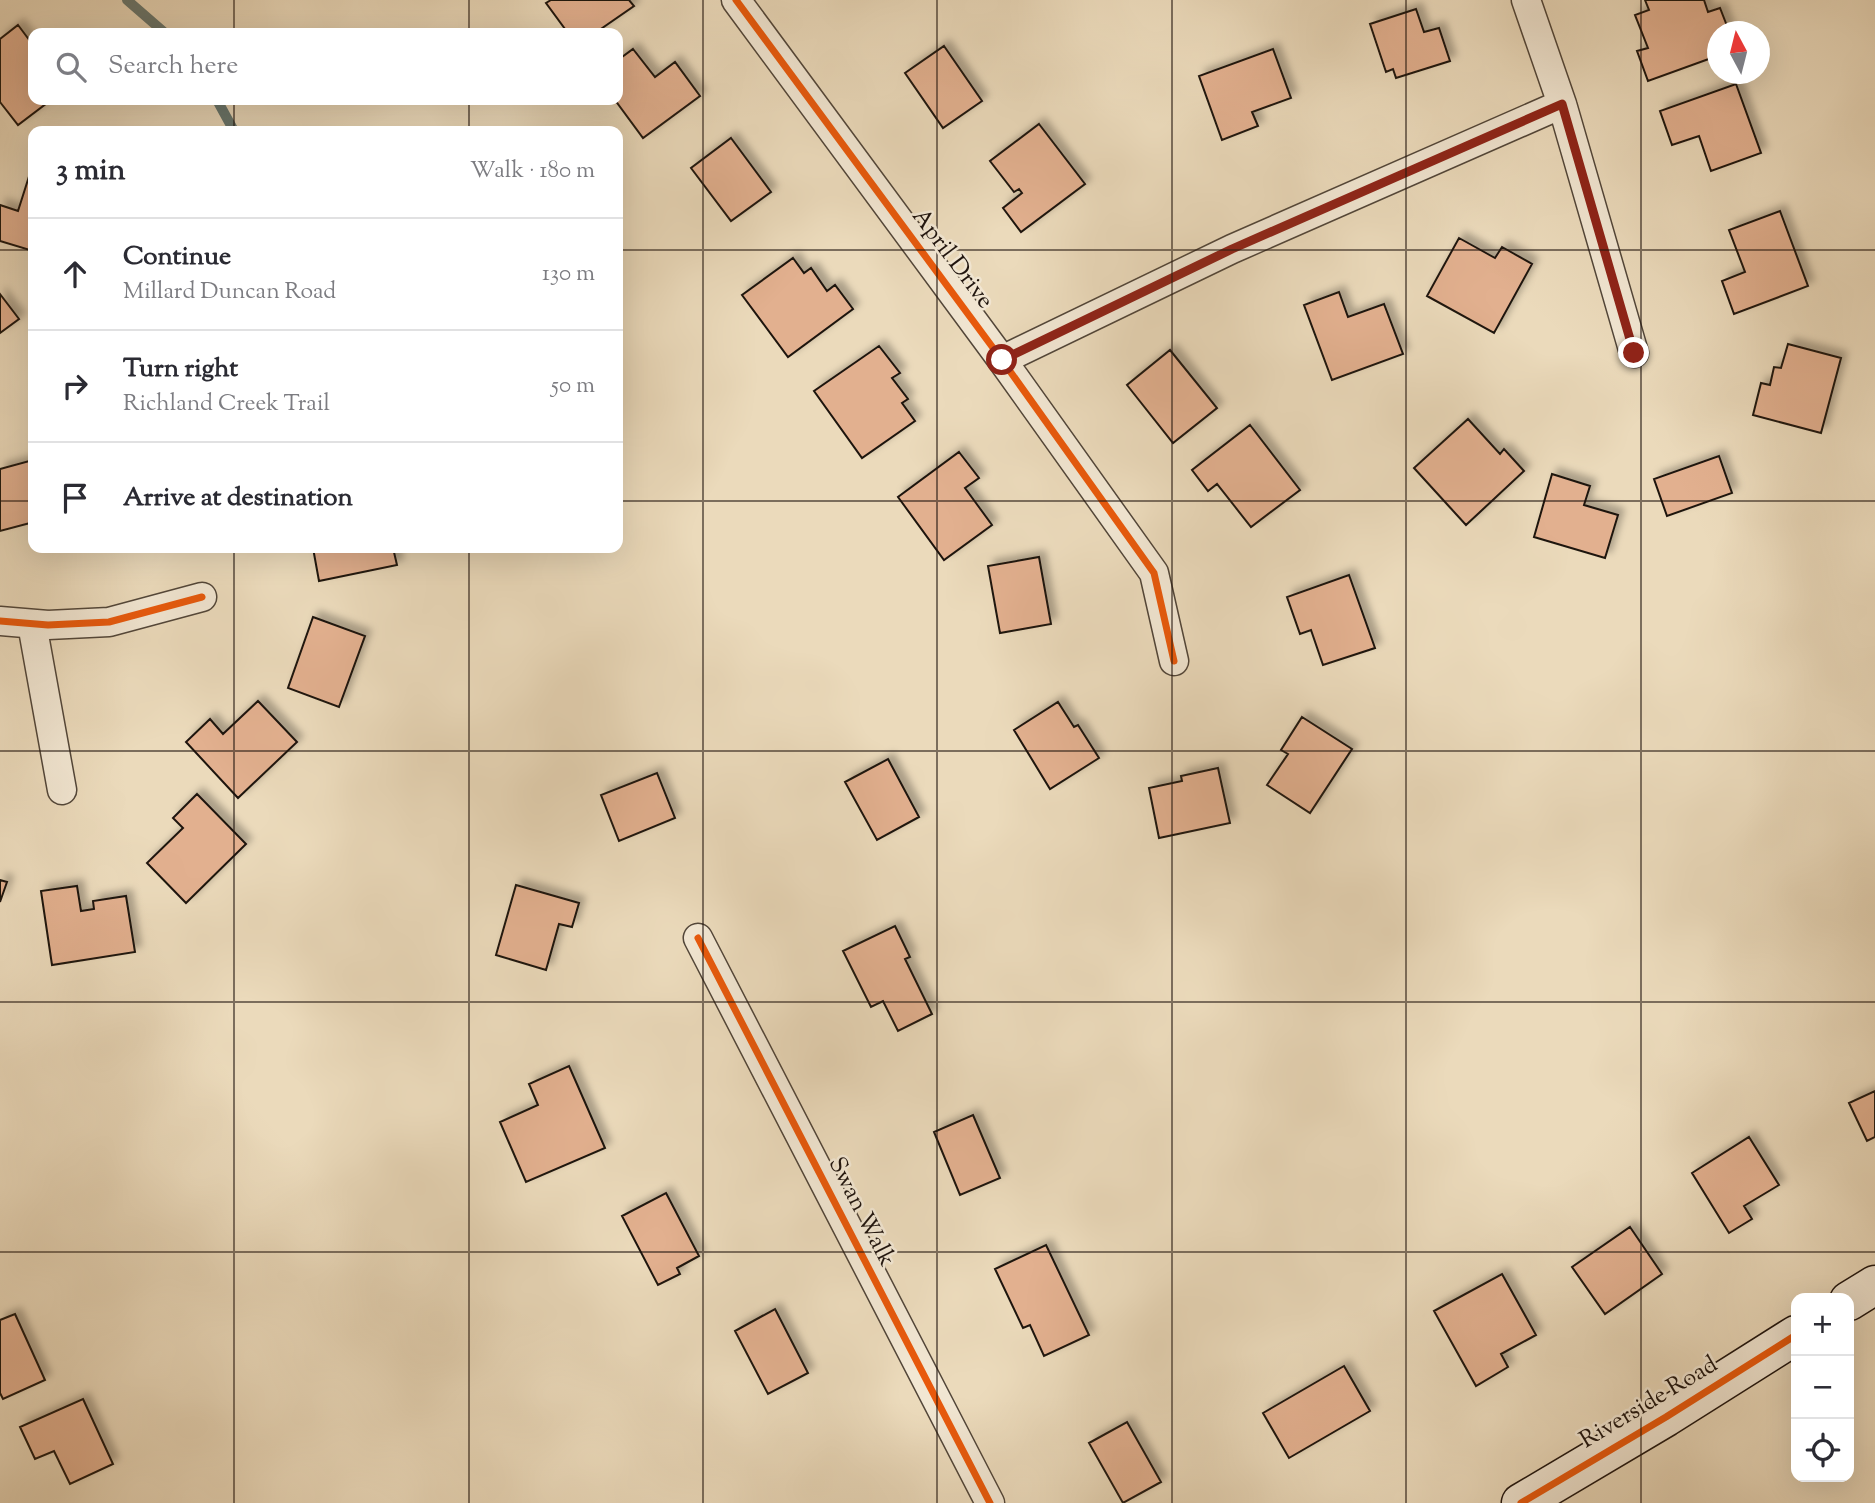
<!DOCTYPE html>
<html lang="en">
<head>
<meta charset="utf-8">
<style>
  :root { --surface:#fff; --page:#f2f2f3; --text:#2b2b33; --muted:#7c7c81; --line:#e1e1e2 }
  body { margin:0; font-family:"Sorts Mill Goudy",serif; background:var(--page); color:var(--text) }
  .controls { position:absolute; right:21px; bottom:21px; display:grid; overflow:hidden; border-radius:14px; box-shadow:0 7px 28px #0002 }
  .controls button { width:63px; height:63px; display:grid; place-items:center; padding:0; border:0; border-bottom:2px solid var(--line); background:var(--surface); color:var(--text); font:35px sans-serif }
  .compass { position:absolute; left:1707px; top:21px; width:63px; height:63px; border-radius:50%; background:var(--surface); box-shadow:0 7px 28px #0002; rotate:353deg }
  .stop { position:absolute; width:21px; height:21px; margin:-16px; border:5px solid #8f2418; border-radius:50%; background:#fff }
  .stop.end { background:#8f2418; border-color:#fff; box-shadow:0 2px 7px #0008 }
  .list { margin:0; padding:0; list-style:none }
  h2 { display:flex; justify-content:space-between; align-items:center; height:91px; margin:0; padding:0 28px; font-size:30px }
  h2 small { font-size:23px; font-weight:400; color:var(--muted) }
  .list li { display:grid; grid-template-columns:46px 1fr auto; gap:21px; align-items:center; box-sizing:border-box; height:112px; padding:0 28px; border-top:2px solid var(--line) }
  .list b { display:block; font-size:26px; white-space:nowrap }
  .list p { margin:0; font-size:23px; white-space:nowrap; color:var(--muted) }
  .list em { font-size:23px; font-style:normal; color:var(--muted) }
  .icon { flex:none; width:38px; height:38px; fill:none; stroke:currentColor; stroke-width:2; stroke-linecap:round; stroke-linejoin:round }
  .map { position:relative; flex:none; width:1875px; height:1503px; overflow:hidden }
  .search { position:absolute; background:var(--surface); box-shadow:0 7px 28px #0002; left:28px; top:28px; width:595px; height:77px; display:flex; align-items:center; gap:18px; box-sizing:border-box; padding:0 24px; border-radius:14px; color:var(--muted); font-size:26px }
  .panel { position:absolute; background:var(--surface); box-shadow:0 7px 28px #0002; left:28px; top:126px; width:595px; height:427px; border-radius:14px }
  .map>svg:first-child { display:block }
</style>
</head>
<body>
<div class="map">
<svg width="1875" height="1503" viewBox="0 0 1875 1503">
  <defs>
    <filter id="shadow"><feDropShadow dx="6" dy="-6" stdDeviation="3.5" flood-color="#0004"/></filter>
  </defs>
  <rect width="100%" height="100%" fill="#ebdabb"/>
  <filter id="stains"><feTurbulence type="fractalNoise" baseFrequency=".00286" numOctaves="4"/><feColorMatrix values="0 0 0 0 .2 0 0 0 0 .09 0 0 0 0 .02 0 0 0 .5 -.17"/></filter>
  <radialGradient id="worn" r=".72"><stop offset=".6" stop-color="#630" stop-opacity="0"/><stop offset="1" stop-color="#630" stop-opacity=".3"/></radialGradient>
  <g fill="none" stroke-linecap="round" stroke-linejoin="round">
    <path stroke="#687870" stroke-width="10" d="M127 0 165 33
      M217 100 234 131"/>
  </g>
  <path fill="#e2b08f" stroke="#1f140e" stroke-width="2" filter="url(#shadow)" d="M551 0H629L634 6 595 33H568L546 3Z
    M1645 0H1704L1708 12 1720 8 1729 31 1717 32V56L1648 81 1637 51 1648 48 1635 15 1649 10Z
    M1416 9 1424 32 1439 28 1450 61 1396 78 1393 69 1386 72 1370 24Z
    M18 25 33 45V100H51L18 125 0 102V39Z
    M944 46 982 101 943 128 905 73Z
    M633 49 655 77 675 62 700 96 643 138 615 100H618V60Z
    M1273 49 1291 98 1252 112 1258 126 1222 140 1199 76Z
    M1736 84 1761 153 1711 171 1699 136 1672 145 1660 111Z
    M1039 124 1085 184 1021 232 1003 208 1022 193 1019 189 1014 192 990 161Z
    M731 138 771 192 731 221 691 168Z
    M32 167H33V251L0 241V205L18 211Z
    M1780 211 1808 286 1734 314 1722 281 1745 272 1729 230Z
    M1459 238 1495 258 1502 247 1532 264 1494 333 1427 296Z
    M793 258 804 273 811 268 827 291 835 285 853 309 788 357 742 295Z
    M1339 292 1348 317 1384 304 1403 354 1332 380 1304 305Z
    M0 294 19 319 0 333Z
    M1788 344 1841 358 1821 433 1753 415 1761 383 1770 385 1774 367 1781 368Z
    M879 346 900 373 892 378 908 399 902 403 915 421 862 458 814 391Z
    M1170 350 1217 408 1173 443 1127 385Z
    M1468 419 1500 454 1504 449 1524 471 1466 525 1414 468Z
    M1250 425 1300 490 1251 527 1217 484 1208 491 1192 470Z
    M959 452 979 478 965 488 992 525 944 560 898 497Z
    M1719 456 1732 493 1667 516 1654 479Z
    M33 460V535L30 523 0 531V469Z
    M1552 474 1590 486 1584 505 1618 515 1605 558 1534 537Z
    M313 548H393L397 565 319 581Z
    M1039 557 1051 624 1000 633 988 566Z
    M1349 575 1375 648 1323 665 1311 630 1300 634 1287 597Z
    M313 617 365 636 339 707 288 688Z
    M258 701 297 742 238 798 186 742 210 719 223 734Z
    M1058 702 1074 727 1078 725 1099 758 1050 789 1014 730Z
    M1302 717 1352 749 1310 813 1267 785 1288 754 1281 750Z
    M888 759 919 817 877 840 845 782Z
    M1218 768 1230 823 1159 838 1149 788 1182 781 1181 776Z
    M657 773 675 818 619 841 601 795Z
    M197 794 246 844 186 903 147 863 183 828 173 818Z
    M0 880 7 882 0 902Z
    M516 885 579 903 572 927 559 924 546 970 496 955Z
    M77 886 81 911 94 909 93 901 126 896 135 952 52 965 41 891Z
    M895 926 910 957 905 959 932 1014 898 1031 883 1001 871 1007 843 951Z
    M569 1066 605 1148 526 1182 500 1122 538 1105 529 1084Z
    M1875 1091V1137L1867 1141 1849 1103Z
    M973 1115 1000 1178 960 1195 934 1132Z
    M1749 1137 1779 1185 1744 1206 1752 1219 1729 1233 1692 1173Z
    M666 1193 699 1256 677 1268 680 1274 658 1285 622 1216Z
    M1630 1227 1662 1274 1605 1314 1572 1267Z
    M1046 1245 1089 1335 1044 1356 1030 1325 1023 1328 995 1269Z
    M1502 1274 1536 1335 1501 1354 1508 1367 1476 1386 1434 1311Z
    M775 1309 808 1373 768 1394 735 1331Z
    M15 1314 45 1380 3 1399 0 1393V1320Z
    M1344 1366 1370 1411 1289 1458 1263 1413Z
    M83 1399 113 1464 70 1484 54 1451 35 1459 20 1427Z
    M1127 1422 1161 1482 1123 1503 1089 1443Z"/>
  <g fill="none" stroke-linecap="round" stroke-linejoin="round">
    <defs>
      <path id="street" d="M736 0 1002 360 1154 573 1174 661
        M1526 0 1562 104 1634 353
        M1002 360 1232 249 1562 104
        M0 621 48 625 109 622 202 597
        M32 624 62 790
        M698 938 990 1503"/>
      <path id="secondary" d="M1849 1301 1875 1285
        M1521 1503 1666 1417 1796 1335"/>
    </defs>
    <use href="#street" stroke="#524639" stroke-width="31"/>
    <use href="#secondary" stroke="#1f140e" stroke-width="41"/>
    <use href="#street" stroke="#f2e7d3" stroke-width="28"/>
    <use href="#secondary" stroke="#f2e7d3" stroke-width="38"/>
    <defs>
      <path id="cycleway" d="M736 0 1002 360 1154 573 1174 661
        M1002 360 1232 249 1562 104
        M0 621 48 625 109 622 202 597
        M698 938 990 1503
        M1521 1503 1666 1417 1796 1335"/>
    </defs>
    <use href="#cycleway" stroke="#f2e7d3" stroke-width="11"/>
    <use href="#cycleway" stroke="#e8590c" stroke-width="7"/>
  </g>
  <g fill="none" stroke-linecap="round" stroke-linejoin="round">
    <path stroke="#8f2418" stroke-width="9" d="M1002 360 1232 249 1562 104 1634 353"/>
  </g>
  <path fill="none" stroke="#1f140e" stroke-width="2" stroke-opacity="0.55" d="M234 0V33M469 0V33M703 0V1503M937 0V1503M1172 0V1503M1406 0V1503M1641 0V1503M234 100V131M469 100V131M0 250H33M618 250H1875M0 501H33M618 501H1875M234 548V1503M469 548V1503M0 751H1875M0 1002H1875M0 1252H1875"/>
  <g text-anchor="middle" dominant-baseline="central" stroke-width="5" stroke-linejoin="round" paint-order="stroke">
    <g font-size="24" fill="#1f140e" stroke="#f2e7d3">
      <text transform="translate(952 259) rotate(53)">April Drive</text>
      <text transform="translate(861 1212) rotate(63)">Swan Walk</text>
      <text transform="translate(1649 1403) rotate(-31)">Riverside Road</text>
    </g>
  </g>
  <rect width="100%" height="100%" filter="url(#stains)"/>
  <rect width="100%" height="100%" fill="url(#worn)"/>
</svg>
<div class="controls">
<button>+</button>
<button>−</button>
<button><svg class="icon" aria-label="locate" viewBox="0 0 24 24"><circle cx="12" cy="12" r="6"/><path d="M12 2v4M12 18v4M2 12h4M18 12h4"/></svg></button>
</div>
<svg class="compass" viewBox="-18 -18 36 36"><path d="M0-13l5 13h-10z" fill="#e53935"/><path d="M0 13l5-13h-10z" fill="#7c7c81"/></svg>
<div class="stop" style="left:1002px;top:360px"></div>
<div class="stop end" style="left:1634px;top:353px"></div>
<div class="search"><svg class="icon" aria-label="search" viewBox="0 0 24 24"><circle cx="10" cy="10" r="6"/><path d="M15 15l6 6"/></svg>Search here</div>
<section class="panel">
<h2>3 min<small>Walk · 180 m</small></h2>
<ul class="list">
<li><svg class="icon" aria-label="ahead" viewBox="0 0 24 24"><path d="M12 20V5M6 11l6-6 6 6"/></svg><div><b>Continue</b><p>Millard Duncan Road</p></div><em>130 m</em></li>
<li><svg class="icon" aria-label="right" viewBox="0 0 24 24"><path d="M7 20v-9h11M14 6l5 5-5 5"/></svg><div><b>Turn right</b><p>Richland Creek Trail</p></div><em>50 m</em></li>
<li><svg class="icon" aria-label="arrive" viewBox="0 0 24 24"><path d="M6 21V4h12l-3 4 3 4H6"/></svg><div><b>Arrive at destination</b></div></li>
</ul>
</section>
</div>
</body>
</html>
